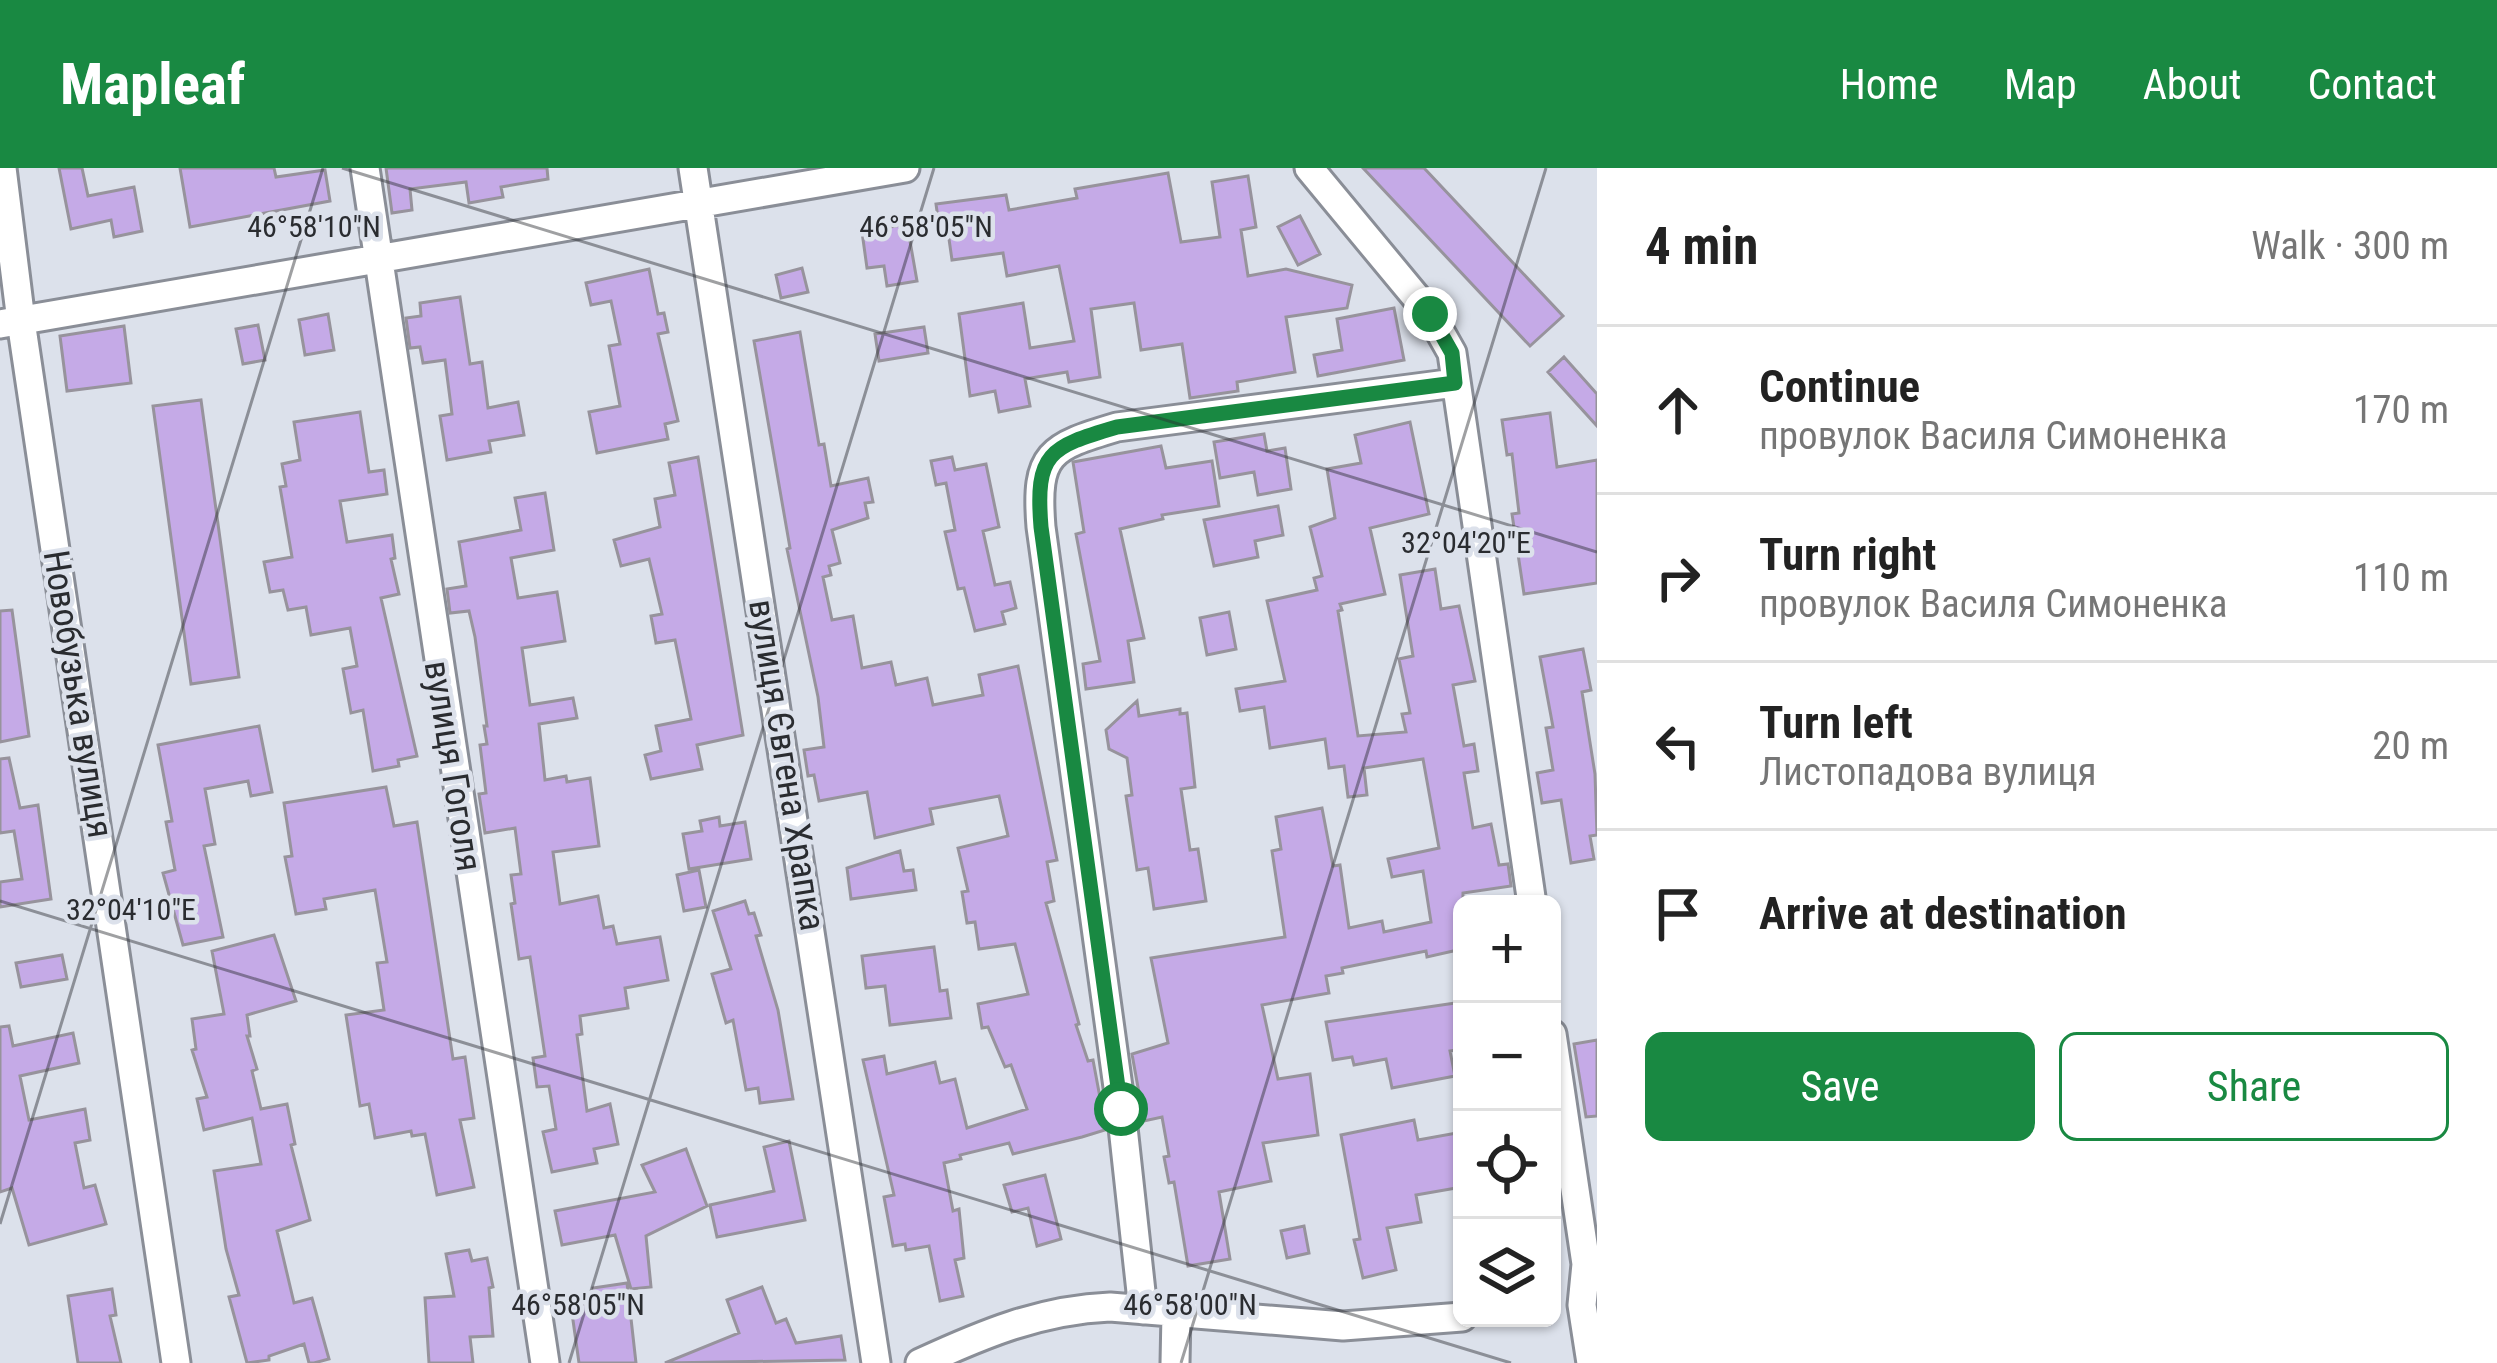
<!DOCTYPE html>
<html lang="en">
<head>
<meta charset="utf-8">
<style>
  :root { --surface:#fff; --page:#f2f2f2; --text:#222; --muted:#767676; --line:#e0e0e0; --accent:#198942 }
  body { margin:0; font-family:"Roboto Condensed",sans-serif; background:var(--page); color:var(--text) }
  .controls { position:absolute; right:36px; bottom:36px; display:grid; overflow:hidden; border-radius:18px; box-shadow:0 3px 9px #0004 }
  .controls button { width:108px; height:108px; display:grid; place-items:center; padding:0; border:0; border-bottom:3px solid var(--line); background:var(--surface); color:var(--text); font:60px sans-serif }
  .stop { position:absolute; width:36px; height:36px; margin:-27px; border:9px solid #198942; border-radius:50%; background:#fff }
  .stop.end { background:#198942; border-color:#fff; box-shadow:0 3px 12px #0008 }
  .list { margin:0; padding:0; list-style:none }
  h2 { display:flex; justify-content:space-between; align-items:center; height:156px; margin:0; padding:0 48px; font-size:51px }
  h2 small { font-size:39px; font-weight:400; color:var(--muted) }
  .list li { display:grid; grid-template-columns:78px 1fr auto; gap:36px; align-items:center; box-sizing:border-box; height:168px; padding:0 48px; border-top:3px solid var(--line) }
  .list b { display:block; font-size:45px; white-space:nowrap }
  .list p { margin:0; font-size:39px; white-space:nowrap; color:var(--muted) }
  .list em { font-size:39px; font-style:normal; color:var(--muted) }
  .actions { display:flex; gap:24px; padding:36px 48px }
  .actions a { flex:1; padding:27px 0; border:3px solid var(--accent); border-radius:18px; text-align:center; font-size:42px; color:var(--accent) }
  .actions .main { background:var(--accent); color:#fff }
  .icon { flex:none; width:66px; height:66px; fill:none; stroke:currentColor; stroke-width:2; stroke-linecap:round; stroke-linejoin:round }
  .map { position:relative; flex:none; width:1597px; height:1195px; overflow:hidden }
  header { display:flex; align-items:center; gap:72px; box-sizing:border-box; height:168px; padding:0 60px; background:var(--accent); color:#fff }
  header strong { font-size:57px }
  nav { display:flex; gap:66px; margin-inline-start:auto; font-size:42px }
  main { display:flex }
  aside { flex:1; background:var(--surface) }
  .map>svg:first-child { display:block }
</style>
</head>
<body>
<header>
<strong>Mapleaf</strong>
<nav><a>Home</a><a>Map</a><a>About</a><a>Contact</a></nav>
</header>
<main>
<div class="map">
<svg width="1597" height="1195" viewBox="0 0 1597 1195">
  <rect width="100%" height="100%" fill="#dce1eb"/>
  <path fill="#c5aae7" stroke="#97939c" stroke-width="3" d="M59 0H82L88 28 134 19 142 63 114 69 111 52 71 61Z
    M180 0H274L276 9 325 2 330 33 190 59Z
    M386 0H547L548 11 501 19 503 29 469 35 466 14 410 21 412 42 392 45Z
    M1363 0H1424L1563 148 1530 178Z
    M1168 5 1181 74 1220 69 1212 14 1248 8 1256 59 1241 62 1248 108 1286 101 1352 117 1347 140 1286 149 1295 204 1237 214 1238 223 1190 230 1182 176 1141 182 1134 135 1091 141 1100 209 1069 214 1067 204 1025 211 1030 238 999 244 995 223 970 228 959 146 1023 135 1030 180 1074 173 1059 98 1007 108 1003 85 952 92 948 64 940 65 936 36 1006 27 1009 42 1077 30 1075 21Z
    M1300 48 1320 86 1298 97 1278 59Z
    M907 56 917 113 887 118 884 98 867 100 862 64Z
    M802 100 808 124 781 130 776 107Z
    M649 101 658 146 664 145 668 164 658 166 678 253 665 256 668 271 597 285 589 244 620 238 609 178 620 176 611 133 591 137 586 115Z
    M460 129 470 196 482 194 488 240 518 234 524 267 489 273 491 284 447 292 440 248 452 246 445 192 423 195 420 179 410 180 406 150 421 148 420 135Z
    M1394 140 1404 192 1318 208 1314 187 1342 182 1337 151Z
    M328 146 334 182 305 187 299 152Z
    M258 157 265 192 243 196 236 161Z
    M124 158 131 215 67 223 60 168Z
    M924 159 928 185 879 193 875 166Z
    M800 164 819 277 824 276 831 318 868 310 873 334 865 335 868 350 832 362 840 395 829 398 831 407 823 409 832 452 853 448 862 500 891 494 896 517 927 510 933 537 983 527 979 507 1018 498 1057 692 1047 694 1054 733 1046 735 1079 856 1076 857 1088 893 1093 892 1104 951 1105 962 1082 969 1013 986 1009 975 960 987 961 991 944 995 953 1043 959 1041 964 1090 955 1092 963 1128 940 1133 929 1078 906 1082 905 1076 893 1078 884 1029 894 1027 863 892 884 888 887 906 935 894 940 915 955 911 967 960 1027 941 1011 897 1005 899 988 859 982 860 978 836 1028 826 1015 776 979 781 975 754 967 755 962 724 968 723 958 680 1008 668 999 628 930 641 933 656 875 670 867 624 819 633 814 607 808 608 804 582 824 579 818 529 787 381 790 380 754 173Z
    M1564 189 1597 226V258L1548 204Z
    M201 232 239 509 191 516 153 238Z
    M360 244 369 304 384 302 387 326 340 333 347 374 392 367 395 390 391 391 399 426 381 430 417 588 398 592 399 598 373 603 363 542 351 545 343 501 357 498 350 460 311 467 306 439 288 442 283 422 270 424 264 394 292 389 280 319 286 318 282 296 300 292 294 254Z
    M1550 245 1557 299 1597 292V415L1524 426 1512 346 1519 345 1512 286 1507 287 1502 252Z
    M1410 254 1429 346 1370 360 1385 426 1340 436 1342 442 1338 443 1358 568 1406 564 1402 546 1410 545 1399 491 1413 488 1400 407 1435 401 1441 441 1459 438 1475 513 1453 517 1464 578 1474 576 1478 603 1464 605 1473 660 1491 656 1499 697 1508 696 1511 718 1463 725 1462 781 1427 789 1426 783 1342 800 1343 805 1326 808 1329 825 1262 837 1278 911 1310 906 1318 967 1263 975 1271 1013 1219 1024 1230 1091 1188 1098 1174 1014 1169 1015 1164 989 1169 988 1162 949 1144 953 1132 886 1168 875 1151 790 1285 769 1272 683 1281 681 1276 649 1322 640 1333 698 1340 697 1349 760 1382 753 1384 764 1431 754 1423 703 1392 709 1388 691 1439 680 1423 591 1364 600 1367 627 1348 629 1344 598 1329 600 1325 571 1270 580 1264 539 1240 543 1236 521 1285 513 1267 433 1317 422 1314 410 1322 408 1310 359 1335 350 1327 301 1361 295 1355 267Z
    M1264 266 1267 283 1285 280 1291 321 1258 327 1254 304 1220 310 1214 274Z
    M1161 278 1166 300 1212 293 1219 338 1162 347 1163 351 1120 361 1144 470 1128 473 1134 514 1086 521 1083 496 1100 493 1076 366 1084 364 1073 294Z
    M698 289 743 567 697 577 702 601 651 611 645 587 661 583 656 558 691 551 675 472 656 475 651 448 662 446 649 391 621 398 614 372 660 359 655 331 675 327 669 295Z
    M952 289 955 302 986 296 999 359 983 363 995 417 1010 414 1016 440 1002 444 1005 456 975 463 964 420 958 421 945 364 955 362 946 315 936 317 931 293Z
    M545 325 554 382 511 390 518 430 557 424 565 473 522 480 530 537 573 530 577 550 539 556 545 612 566 608 567 614 590 610 599 678 553 684 560 736 598 728 604 760 613 758 617 776 660 769 668 812 625 820 628 840 580 848 582 866 577 867 587 943 610 936 618 976 594 981 597 995 552 1004 543 964 556 961 549 918 537 919 533 890 545 888 530 789 519 791 511 736 515 735 511 707 521 706 515 660 485 665 479 626 486 625 480 577 487 576 484 558H487L475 469 469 443 450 445 447 421 466 418 459 374 521 362 515 330Z
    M1278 338 1283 367 1255 373 1258 389 1214 398 1204 352Z
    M12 442 29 568 0 574V443Z
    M1229 444 1236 481 1207 487 1200 450Z
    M1583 481 1591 522 1582 524 1595 606 1597 667 1590 668 1594 691 1571 695 1561 632 1542 635 1537 605 1553 602 1546 560 1553 559 1540 489Z
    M1137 533 1139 548 1180 541V546L1187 545 1195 619 1181 621 1190 682 1198 681 1206 733 1154 741 1148 700 1137 702 1126 628 1132 627 1127 590 1109 581 1106 562Z
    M259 558 272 624 251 628 248 613 205 621 215 676 204 678 223 769 183 777 163 705 175 702 166 654 172 653 158 577Z
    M9 590 20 640 38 637 51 731 0 739V714L22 711 14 663 0 665V591Z
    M386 619 394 658 417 654 453 891 465 889 474 950 460 952 474 1019 437 1027 425 966 412 968 411 963 375 970 369 936 360 938 346 847 384 842 377 795 387 794 375 722 324 731 326 741 296 746 285 689 292 688 284 635Z
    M719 649 720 658 745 654 751 691 689 701 683 666 702 663 700 653Z
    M900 683 904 703 913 702 916 722 851 731 847 700Z
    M699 702 706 739 684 743 677 707Z
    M745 733 749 746 754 745 761 767 756 768 778 842 793 931 760 935 758 920 746 922 733 852 726 855 712 806 731 801 713 743Z
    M274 767 296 833 247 847 250 868H247L257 901 252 903 261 941 287 936 295 976 291 977 310 1052 277 1063 294 1135 312 1130 329 1191 314 1195H309L304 1176 269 1188V1192L247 1195 229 1129 239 1127 226 1081 214 1003 261 996 252 950 204 962 197 931 207 929 192 882 196 881 192 851 224 846 212 783Z
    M934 779 940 823 947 822 951 850 890 857 885 818 866 820 862 788Z
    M62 787 67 811 21 819 16 795Z
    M1462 834V881L1450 883 1455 908 1392 920 1386 891 1354 897 1352 889 1333 892 1326 854Z
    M9 858 13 878 73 865 79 895 20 908 29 952 85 941 90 972 75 975 84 1020 95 1017 106 1056 29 1077 12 1020 0 1024V859Z
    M1597 872V948L1586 949 1574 876Z
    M1414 952 1418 972 1462 964V1019L1416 1027 1421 1054 1387 1060 1396 1102 1363 1110 1354 1072 1360 1071 1341 967Z
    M789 973 805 1052 717 1069 710 1037 774 1023 764 979Z
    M686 981 707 1038 646 1068 651 1119 631 1121 615 1067 562 1077 555 1043 655 1024 642 997Z
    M1045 1007 1061 1071 1037 1078 1028 1040 1012 1044 1004 1017Z
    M1304 1058 1309 1085 1287 1090 1281 1063Z
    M469 1082 472 1093 487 1090 493 1119 489 1120 493 1168 470 1169 473 1195H429L425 1130 454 1128 446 1086Z
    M627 1115 636 1195H579L571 1138 595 1135 593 1120Z
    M762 1119 776 1155 786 1151 796 1175 841 1168 845 1192 665 1195 739 1165 727 1132Z
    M112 1121 116 1147 110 1148 121 1195H78L68 1128Z"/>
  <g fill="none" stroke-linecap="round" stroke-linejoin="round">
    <defs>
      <path id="minor" d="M2 0 21 153 176 1195
        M365 0 545 1195
        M693 0 876 1195
        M1309 0 1430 146 1452 185 1532 736
        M0 156 905 0
        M1552 866 1586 1096 1582 1137 1591 1195
        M1143 1142 1121 941 1041 359C1035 285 1050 279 1117 259L1455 215
        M920 1195C983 1166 1040 1142 1110 1139L1343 1158 1462 1149
        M1175 1195 1176 1145"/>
    </defs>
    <use href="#minor" stroke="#8a8e97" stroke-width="33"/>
    <use href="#minor" stroke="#fff" stroke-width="27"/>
  </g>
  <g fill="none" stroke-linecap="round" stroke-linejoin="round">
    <path stroke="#198942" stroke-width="15" d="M1121 941 1041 359C1035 285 1049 279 1117 259L1455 215 1452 185 1430 146"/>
  </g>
  <path fill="none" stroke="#2a2c30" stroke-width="3" stroke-opacity="0.45" d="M342 0 1597 384M0 733 1511 1195M0 1056 323 0M569 1195 934 0M1181 1195 1546 0"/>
  <g text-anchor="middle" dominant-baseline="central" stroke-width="9" stroke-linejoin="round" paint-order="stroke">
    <g font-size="36" fill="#2a2c30" stroke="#dce1eb">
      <text transform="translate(78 526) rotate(81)">Новобузька вулиця</text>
      <text transform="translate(787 597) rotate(81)">вулиця Євгена Храпка</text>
      <text transform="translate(453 598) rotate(81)">вулиця Гоголя</text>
    </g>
  </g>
  <g font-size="30" text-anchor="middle" fill="#2a2c30" stroke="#dce1eb" stroke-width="9" stroke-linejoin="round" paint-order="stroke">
    <text x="314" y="69">46°58'10"N</text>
    <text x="926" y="69">46°58'05"N</text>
    <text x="1466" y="385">32°04'20"E</text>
    <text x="131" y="752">32°04'10"E</text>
    <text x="578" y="1147">46°58'05"N</text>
    <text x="1190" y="1147">46°58'00"N</text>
  </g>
</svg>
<div class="controls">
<button>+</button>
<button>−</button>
<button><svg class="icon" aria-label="locate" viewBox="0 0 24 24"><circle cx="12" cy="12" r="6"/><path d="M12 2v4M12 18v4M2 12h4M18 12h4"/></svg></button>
<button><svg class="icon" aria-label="layers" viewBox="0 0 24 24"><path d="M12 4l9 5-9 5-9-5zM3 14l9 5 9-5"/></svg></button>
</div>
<div class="stop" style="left:1121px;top:941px"></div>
<div class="stop end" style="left:1430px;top:146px"></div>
</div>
<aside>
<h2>4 min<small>Walk · 300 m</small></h2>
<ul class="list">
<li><svg class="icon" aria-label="ahead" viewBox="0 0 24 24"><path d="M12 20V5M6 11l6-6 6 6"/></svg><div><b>Continue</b><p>провулок Василя Симоненка</p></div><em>170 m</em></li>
<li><svg class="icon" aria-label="right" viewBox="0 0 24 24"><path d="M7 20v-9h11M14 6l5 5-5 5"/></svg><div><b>Turn right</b><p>провулок Василя Симоненка</p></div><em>110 m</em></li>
<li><svg class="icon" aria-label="left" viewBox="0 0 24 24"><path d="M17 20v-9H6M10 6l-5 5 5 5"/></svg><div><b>Turn left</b><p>Листопадова вулиця</p></div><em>20 m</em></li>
<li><svg class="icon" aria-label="arrive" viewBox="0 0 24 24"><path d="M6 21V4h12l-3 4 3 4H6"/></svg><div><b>Arrive at destination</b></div></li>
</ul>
<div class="actions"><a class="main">Save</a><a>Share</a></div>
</aside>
</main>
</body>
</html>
